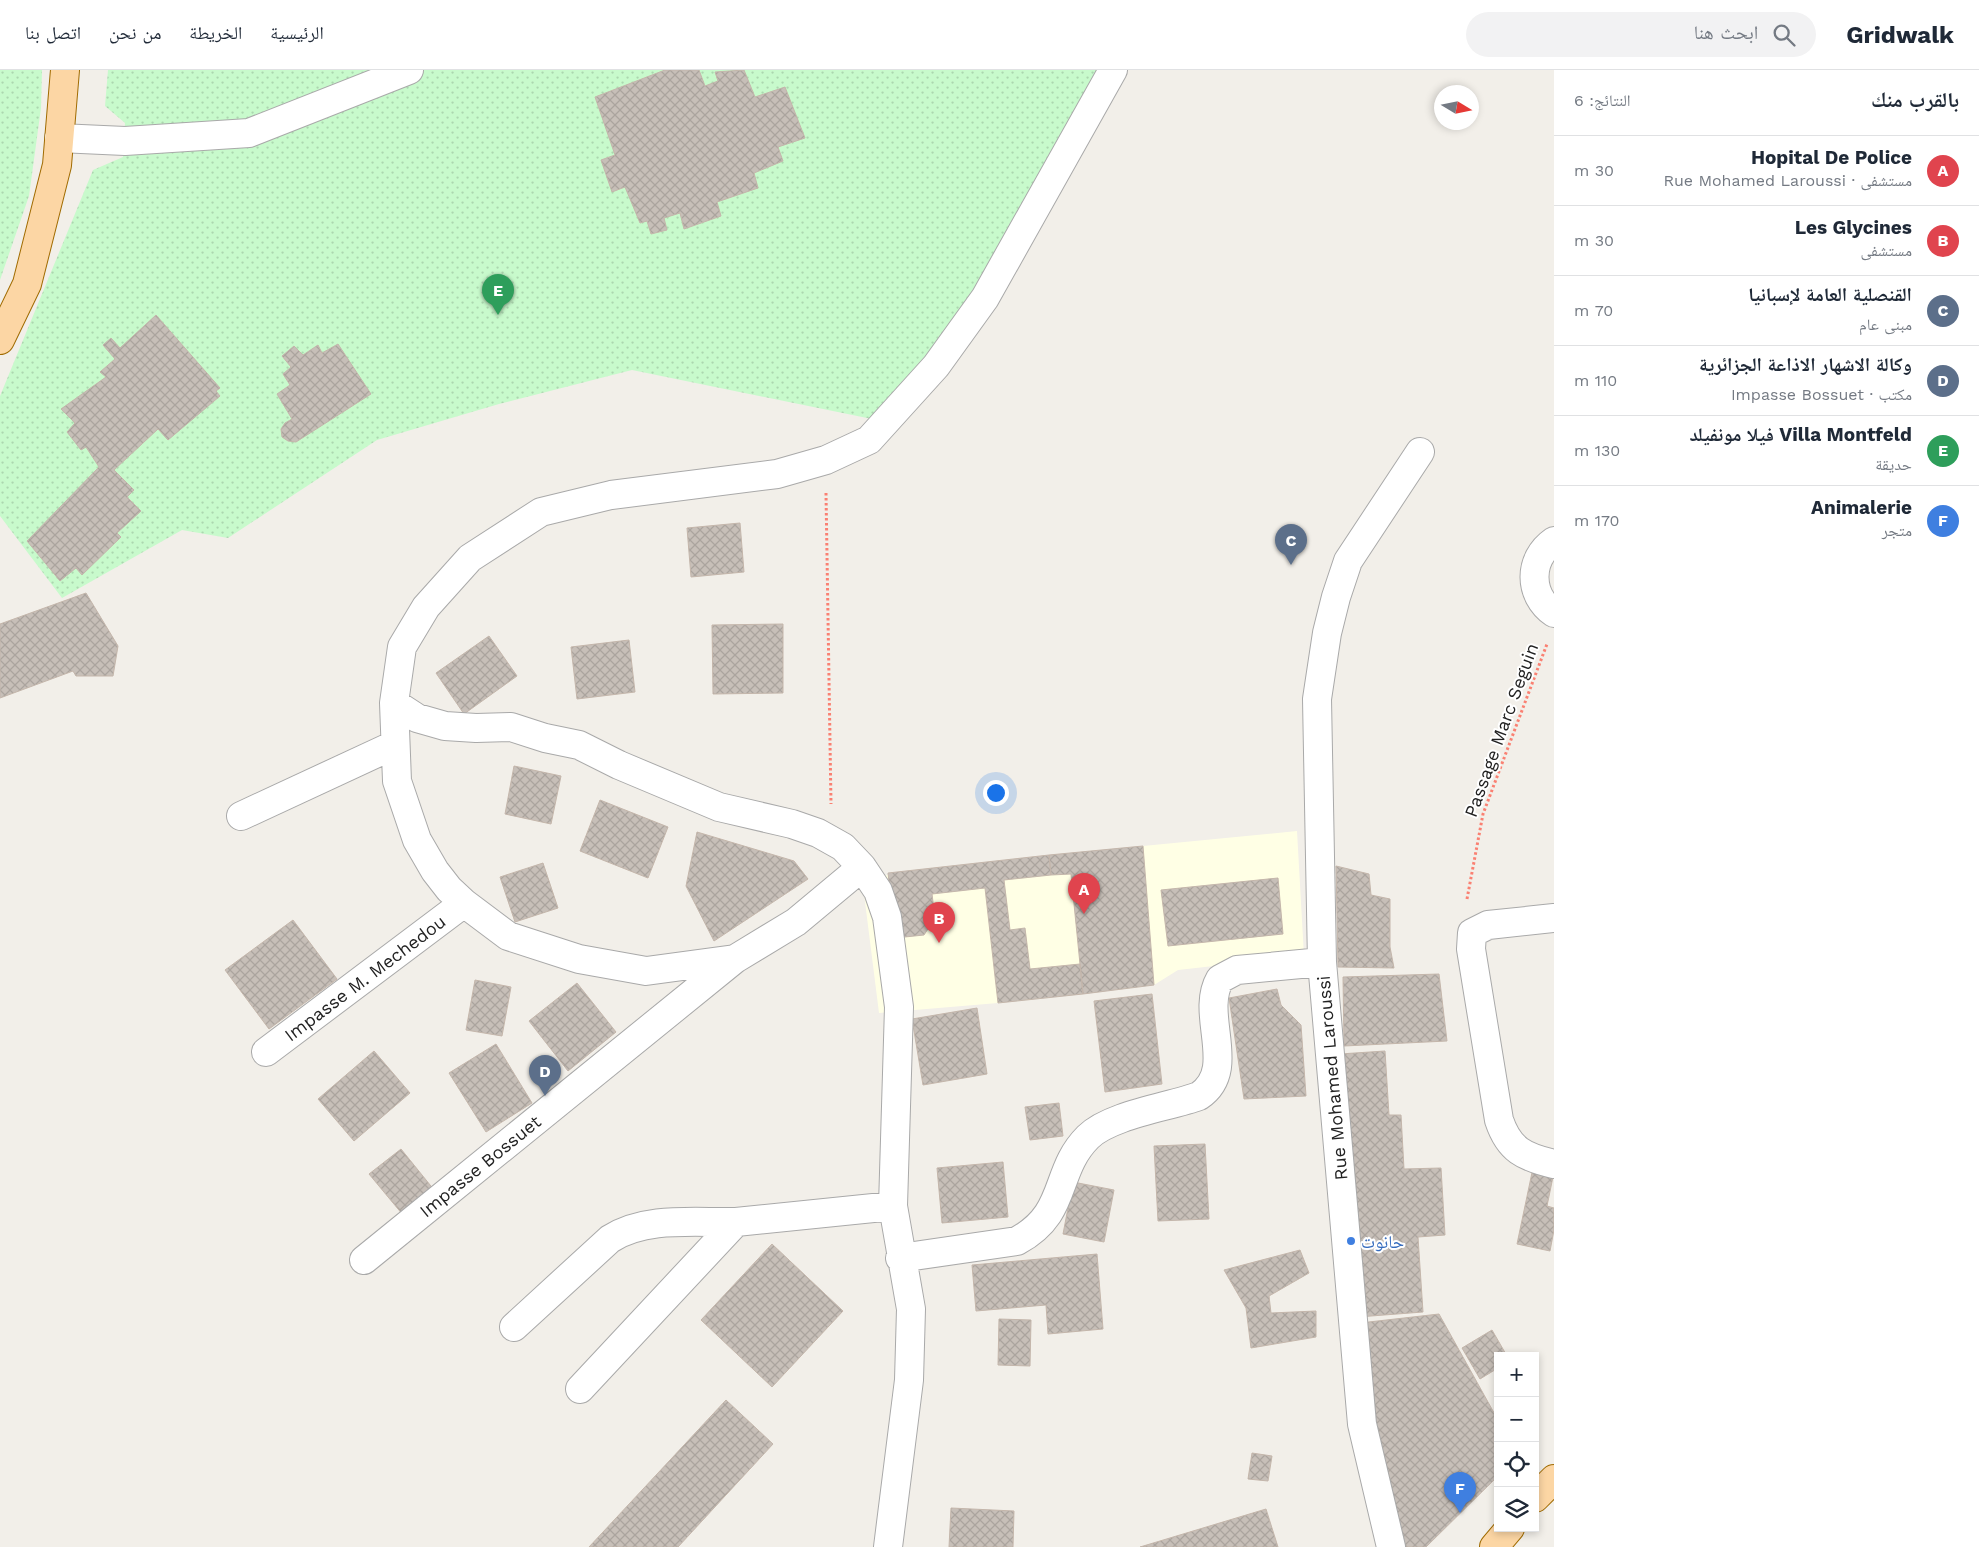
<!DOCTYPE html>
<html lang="ar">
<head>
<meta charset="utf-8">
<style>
  :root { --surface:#fff; --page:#f2f2f3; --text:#1f2937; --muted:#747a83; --line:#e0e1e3; --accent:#111827 }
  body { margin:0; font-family:"Work Sans","Noto Naskh Arabic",sans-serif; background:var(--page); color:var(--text); direction:rtl }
  .controls { position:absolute; right:15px; bottom:15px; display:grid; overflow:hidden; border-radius:0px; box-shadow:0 2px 8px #0003 }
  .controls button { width:45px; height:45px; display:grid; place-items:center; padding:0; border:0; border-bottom:1px solid var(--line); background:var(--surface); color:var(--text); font:25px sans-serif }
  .compass { position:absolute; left:1434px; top:15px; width:45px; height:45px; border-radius:50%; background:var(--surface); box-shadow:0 2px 8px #0003; rotate:100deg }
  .you { position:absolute; left:995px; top:722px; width:18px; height:18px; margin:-12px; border:4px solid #fff; border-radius:50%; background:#1a73e8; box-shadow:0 0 0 8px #1a73e833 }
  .badge { display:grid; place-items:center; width:32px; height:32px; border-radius:50%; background:var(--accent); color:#fff; font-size:16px; font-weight:700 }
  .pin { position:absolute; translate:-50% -41px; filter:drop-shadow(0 1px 2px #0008) }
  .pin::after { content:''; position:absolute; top:26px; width:18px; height:15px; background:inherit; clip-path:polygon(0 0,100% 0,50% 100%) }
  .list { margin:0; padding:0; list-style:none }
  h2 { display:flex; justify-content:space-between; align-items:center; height:65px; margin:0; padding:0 20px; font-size:21px }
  h2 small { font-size:16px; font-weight:400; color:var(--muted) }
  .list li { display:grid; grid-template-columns:32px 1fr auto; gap:15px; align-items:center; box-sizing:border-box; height:70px; padding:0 20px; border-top:1px solid var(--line) }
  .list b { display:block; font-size:19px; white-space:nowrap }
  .list p { margin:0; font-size:16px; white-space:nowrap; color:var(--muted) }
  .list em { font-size:16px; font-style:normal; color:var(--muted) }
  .icon { flex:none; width:28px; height:28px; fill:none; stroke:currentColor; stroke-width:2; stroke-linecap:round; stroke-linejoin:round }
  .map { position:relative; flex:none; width:1554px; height:1477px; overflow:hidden; direction:ltr }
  header { display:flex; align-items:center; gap:30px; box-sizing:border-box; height:70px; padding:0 25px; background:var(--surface); border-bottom:1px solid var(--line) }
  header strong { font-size:24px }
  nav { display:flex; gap:28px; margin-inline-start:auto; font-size:18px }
  .search { width:350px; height:45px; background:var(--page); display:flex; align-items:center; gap:12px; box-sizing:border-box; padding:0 18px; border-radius:28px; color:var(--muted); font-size:19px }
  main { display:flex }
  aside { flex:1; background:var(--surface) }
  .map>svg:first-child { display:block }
</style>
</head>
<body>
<header>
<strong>Gridwalk</strong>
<div class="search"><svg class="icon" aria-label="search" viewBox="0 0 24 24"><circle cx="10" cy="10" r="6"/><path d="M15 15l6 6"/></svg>ابحث هنا</div>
<nav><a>الرئيسية</a><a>الخريطة</a><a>من نحن</a><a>اتصل بنا</a></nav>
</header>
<main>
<aside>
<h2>بالقرب منك<small>النتائج: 6</small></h2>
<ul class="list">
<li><span class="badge" style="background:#e0444e">A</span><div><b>Hopital De Police</b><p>مستشفى · Rue Mohamed Laroussi</p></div><em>30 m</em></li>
<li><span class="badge" style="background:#e0444e">B</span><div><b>Les Glycines</b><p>مستشفى</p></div><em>30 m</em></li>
<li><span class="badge" style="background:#5c6f8a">C</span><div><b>القنصلية العامة لإسبانيا</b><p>مبنى عام</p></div><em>70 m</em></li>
<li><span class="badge" style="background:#5c6f8a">D</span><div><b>وكالة الاشهار الاذاعة الجزائرية</b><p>مكتب · Impasse Bossuet</p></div><em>110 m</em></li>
<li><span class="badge" style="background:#2e9e5b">E</span><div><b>Villa Montfeld فيلا مونفيلد</b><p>حديقة</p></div><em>130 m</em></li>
<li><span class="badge" style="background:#3f7fe0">F</span><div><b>Animalerie</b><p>متجر</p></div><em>170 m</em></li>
</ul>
</aside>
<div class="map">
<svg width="1554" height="1477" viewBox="0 0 1554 1477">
  <defs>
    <pattern id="park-dots" width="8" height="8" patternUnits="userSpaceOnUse" patternTransform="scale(1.25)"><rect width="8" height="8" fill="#c8facc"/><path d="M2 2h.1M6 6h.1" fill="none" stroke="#acd6af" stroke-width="1.8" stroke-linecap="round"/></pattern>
    <pattern id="building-cross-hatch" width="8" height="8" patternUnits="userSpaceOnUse" patternTransform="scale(1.25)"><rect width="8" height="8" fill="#c7bfb8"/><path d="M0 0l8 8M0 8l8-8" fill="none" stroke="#aba49e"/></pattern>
  </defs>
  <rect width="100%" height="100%" fill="#f2efe9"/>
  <path fill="#ffffe5" d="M1297 761 1304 886 1178 900 1154 915 998 933 879 943 862 808 1143 776Z"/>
  <path fill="url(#park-dots)" d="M0 0H42L41 38 29 126 0 210Z
    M108 0H1100L988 212 939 278 872 349 632 300 499 334 377 370 228 468 182 460 62 528 0 446V326L93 100 123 87 125 53 105 36Z"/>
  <path fill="url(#building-cross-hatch)" stroke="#c4b6ab" d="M665 0H699L705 16 718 11 715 2 744 0 755 27 785 17 805 68 778 77 783 91 754 103 758 118 717 132 721 146 684 159 680 143 664 148 667 160 651 164 647 151 640 153 625 117 612 122 601 90 615 85 595 27Z
    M156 245 220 318 216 321 220 326 168 370 158 359 114 400 134 420 127 427 141 441 117 463 121 467 82 505 76 498 60 511 27 471 99 397 86 377 81 380 67 362 75 353 61 339 106 307 100 302 115 289 103 275 111 268 120 278Z
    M338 274 371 324 296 372 288 371 282 367 281 359 285 353 292 349 277 324 290 315 283 304 291 297 282 286 294 276 303 285 318 275 322 283Z
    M740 453 744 502 691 507 687 458Z
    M86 523 118 576 113 606H76L73 601 0 628V554Z
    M783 554V623L713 624 712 555Z
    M489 566 517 606 464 644 436 603Z
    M629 570 635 622 577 629 571 577Z
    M514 696 561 706 551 754 505 744Z
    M600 730 668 757 648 808 580 781Z
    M697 762 794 791 808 809 714 871 686 816Z
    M1143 776 1154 915 1083 924 1071 804 1051 805 1049 785Z
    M1049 785 1051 805 1004 810 1010 860 1025 858 1030 899 1080 894 1083 924 998 933 985 818 932 824 935 848 924 865 895 868 888 803Z
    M543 793 558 838 515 852 500 807Z
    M1336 796 1369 804 1371 825 1390 829V877L1394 898 1338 897Z
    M1278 808 1283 864 1168 876 1161 820Z
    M293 850 337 909 269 959 225 900Z
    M1439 904 1447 971 1344 976 1343 907Z
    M475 910 511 917 502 966 466 960Z
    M577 913 616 962 568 1001 529 951Z
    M1277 919 1281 935 1301 955 1306 1026 1244 1029 1229 928Z
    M1152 924 1162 1014 1105 1022 1094 931Z
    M977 938 987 1004 923 1015 912 949Z
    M496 974 532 1033 486 1062 449 1003Z
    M374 981 410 1023 354 1071 318 1029Z
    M1385 981 1389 1045H1401L1404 1099 1441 1098 1445 1165 1418 1167 1423 1242 1358 1247 1340 984Z
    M1059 1033 1063 1066 1030 1070 1025 1037Z
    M1205 1074 1209 1149 1158 1151 1154 1076Z
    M401 1079 439 1126 408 1151 369 1104Z
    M1003 1092 1008 1147 942 1153 937 1098Z
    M1534 1093 1554 1102 1547 1136 1554 1138V1160L1550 1181 1517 1174Z
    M1073 1112 1114 1120 1104 1172 1063 1164Z
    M772 1174 843 1241 772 1317 701 1250Z
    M1300 1180 1309 1203 1269 1226 1271 1243 1316 1241V1267L1251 1278 1246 1238 1224 1200Z
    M1097 1184 1103 1259 1048 1264 1046 1235 976 1241 972 1195Z
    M1439 1244 1498 1350V1406L1426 1477H1393L1360 1253Z
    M999 1249 1031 1250 1030 1296 998 1295Z
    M1492 1260 1507 1286H1498V1298L1480 1309 1462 1278Z
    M726 1330 773 1374 678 1477H589Z
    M1252 1383 1272 1386 1268 1411 1248 1409Z
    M951 1438 1014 1441 1013 1477H949Z
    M1266 1439 1278 1477H1140Z"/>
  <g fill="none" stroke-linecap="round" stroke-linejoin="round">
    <defs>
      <path id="minor" d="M59 68 125 71 249 63 409 0
        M1554 471C1528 489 1528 525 1554 543
        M394 633 397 711 417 770 435 801 449 819 464 833 508 866 579 889 646 901 735 889 796 852 862 797
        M241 746 394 675
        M1554 848 1488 855 1472 863 1471 879 1499 1050C1509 1080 1524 1087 1554 1094
        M1322 892 1317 629 1327 563 1336 527 1348 491 1420 382
        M266 982 464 833
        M900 1188 1017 1171C1069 1143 1053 1102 1088 1067 1110 1045 1169 1037 1199 1026 1239 999 1199 945 1220 909L1237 900 1322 892 1362 1354 1391 1477
        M364 1190 735 889
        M514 1257 610 1169C646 1146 695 1153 736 1152
        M580 1319 736 1152 893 1136
        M888 1477 909 1310 911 1239 893 1136 899 937 887 847 878 821 862 797 843 777 818 763 792 754 719 737 619 695 579 675 545 668 511 657 476 658 445 656 417 648 394 633 402 577 426 537 470 488 541 442 611 425 777 404 826 390 869 370 936 296 985 228 1113 0"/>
      <path id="major" d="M0 270 27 214 57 95 65 0
        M1535 1428 1554 1409
        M1494 1477 1510 1458"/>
    </defs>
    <use href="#minor" stroke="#a9a9a9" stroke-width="30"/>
    <use href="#major" stroke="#a06b00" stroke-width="30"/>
    <path stroke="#fa8072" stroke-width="3" stroke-dasharray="2.5 2.5" stroke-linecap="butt" d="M826 423 831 734
      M1467 829 1483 744 1547 574"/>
    <use href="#minor" stroke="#fff" stroke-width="28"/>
    <use href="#major" stroke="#fcd6a4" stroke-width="28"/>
  </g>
  <circle fill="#3f7fe0" stroke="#fff" stroke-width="2" cx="1351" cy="1171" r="5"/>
  <g text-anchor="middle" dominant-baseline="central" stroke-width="4" stroke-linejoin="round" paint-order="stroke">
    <g font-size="18" fill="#222" stroke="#fff">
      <text transform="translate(1501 660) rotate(-70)">Passage Marc Seguin</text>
      <text transform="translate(365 908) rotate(-37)">Impasse M. Mechedou</text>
      <text transform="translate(1332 1008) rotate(-95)">Rue Mohamed Laroussi</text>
      <text transform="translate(480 1096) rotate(-39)">Impasse Bossuet</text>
    </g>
    <g font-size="18" fill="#366cbe" stroke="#fff" text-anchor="start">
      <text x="1361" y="1171">حانوت</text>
    </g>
  </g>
</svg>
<div class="controls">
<button>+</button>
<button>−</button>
<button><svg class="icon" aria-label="locate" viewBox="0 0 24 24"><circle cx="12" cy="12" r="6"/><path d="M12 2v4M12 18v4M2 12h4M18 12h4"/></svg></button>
<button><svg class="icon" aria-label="layers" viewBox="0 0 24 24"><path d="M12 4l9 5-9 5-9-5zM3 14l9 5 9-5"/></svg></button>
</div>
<svg class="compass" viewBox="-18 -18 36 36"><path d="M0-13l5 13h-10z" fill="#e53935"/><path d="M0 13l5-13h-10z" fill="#747a83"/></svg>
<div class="you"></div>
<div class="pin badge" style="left:1084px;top:844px;background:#e0444e">A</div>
<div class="pin badge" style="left:939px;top:873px;background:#e0444e">B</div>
<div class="pin badge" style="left:1291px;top:495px;background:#5c6f8a">C</div>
<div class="pin badge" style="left:545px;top:1026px;background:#5c6f8a">D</div>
<div class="pin badge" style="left:498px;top:245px;background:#2e9e5b">E</div>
<div class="pin badge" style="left:1460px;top:1443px;background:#3f7fe0">F</div>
</div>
</main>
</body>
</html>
